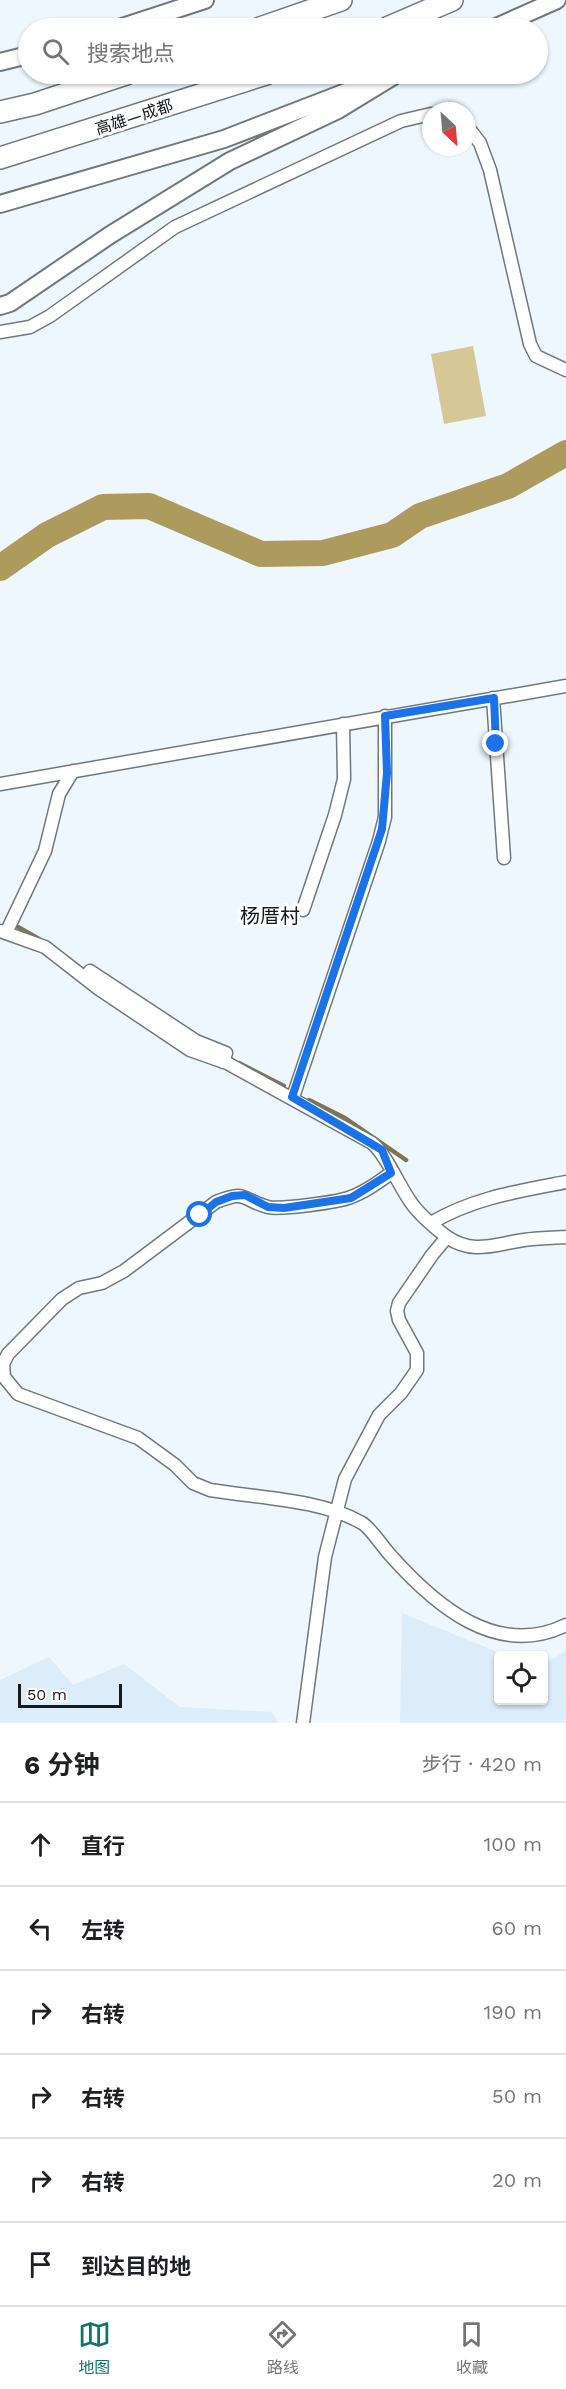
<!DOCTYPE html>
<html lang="zh">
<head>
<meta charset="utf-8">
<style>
  :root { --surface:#fff; --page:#f2f2f2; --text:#202124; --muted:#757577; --line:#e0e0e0; --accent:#0f766e }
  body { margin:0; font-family:"Work Sans","Noto Sans SC",sans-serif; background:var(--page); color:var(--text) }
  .controls { position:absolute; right:18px; bottom:18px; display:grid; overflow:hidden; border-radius:6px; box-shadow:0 2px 4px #0004 }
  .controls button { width:54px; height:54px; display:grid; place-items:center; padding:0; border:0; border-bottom:2px solid var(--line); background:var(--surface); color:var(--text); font:30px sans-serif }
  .compass { position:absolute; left:422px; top:102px; width:54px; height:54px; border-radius:50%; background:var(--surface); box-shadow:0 2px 4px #0004; rotate:154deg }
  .scale { position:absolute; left:18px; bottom:15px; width:104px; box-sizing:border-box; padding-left:6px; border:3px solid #171a1d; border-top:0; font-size:16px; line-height:21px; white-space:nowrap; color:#171a1d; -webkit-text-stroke:4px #fff; paint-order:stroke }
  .stop { position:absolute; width:18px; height:18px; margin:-14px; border:4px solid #1a73e8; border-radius:50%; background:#fff }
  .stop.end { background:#1a73e8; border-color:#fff; box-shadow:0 2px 6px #0008 }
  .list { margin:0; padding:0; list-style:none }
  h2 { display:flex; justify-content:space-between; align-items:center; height:78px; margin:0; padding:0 24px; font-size:26px }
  h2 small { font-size:20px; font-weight:400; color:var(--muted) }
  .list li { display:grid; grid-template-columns:39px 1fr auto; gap:18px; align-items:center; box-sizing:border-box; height:84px; padding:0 24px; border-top:2px solid var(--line) }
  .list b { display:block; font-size:22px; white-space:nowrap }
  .list em { font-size:20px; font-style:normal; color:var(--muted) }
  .icon { flex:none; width:33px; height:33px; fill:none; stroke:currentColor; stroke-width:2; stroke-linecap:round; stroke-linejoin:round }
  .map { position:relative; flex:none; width:566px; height:1723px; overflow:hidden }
  .search { position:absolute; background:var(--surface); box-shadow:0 2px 4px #0004; left:18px; right:18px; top:18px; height:66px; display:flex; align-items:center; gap:15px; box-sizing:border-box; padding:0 21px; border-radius:33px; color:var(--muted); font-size:22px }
  .sheet { height:582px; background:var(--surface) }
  nav { display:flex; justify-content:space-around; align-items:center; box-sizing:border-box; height:84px; border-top:2px solid var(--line); background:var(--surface); font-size:16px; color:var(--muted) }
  nav a { display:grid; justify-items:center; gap:3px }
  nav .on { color:var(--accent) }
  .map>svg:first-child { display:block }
</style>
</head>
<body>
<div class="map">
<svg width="566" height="1723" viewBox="0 0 566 1723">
  <rect width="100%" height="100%" fill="#eef7fe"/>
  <path fill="#dcecf8" d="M402 1613 505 1655 498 1656V1700H544V1664L566 1651V1723H400Z
    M49 1657 73 1685 124 1664 180 1707 272 1712 278 1723H0V1680Z"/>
  <path fill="#d6c797" d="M473 346 486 416 444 424 431 354Z"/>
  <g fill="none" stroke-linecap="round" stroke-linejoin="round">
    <path stroke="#80744a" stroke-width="4.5" d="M18 927 39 939
      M239 1063 284 1086
      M309 1100 345 1118 406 1160"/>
    <path stroke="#ad9a5d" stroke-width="26" d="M0 568 47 535 103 507 149 506 261 554 323 553 392 535 420 516 508 486 566 453"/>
    <defs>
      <path id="street" d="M467 126 480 143 490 170 530 344 536 356 566 370
        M0 332 30 327 50 316 175 227 401 121 431 114
        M493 698 504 858
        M0 784 566 686
        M303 910 335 815 344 779 343 724
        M0 931 45 947 99 989 190 1050 227 1063 372 1143C386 1154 398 1184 410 1201 419 1215 434 1227 447 1237
        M6 933 45 851 59 794 73 771
        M85 978 90 971 196 1041 226 1053 223 1062
        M293 1097 379 841 385 817V716
        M391 1173C379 1182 365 1192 351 1197 339 1202 280 1210 268 1207 241 1200 248 1189 216 1202L124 1271 102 1283 79 1288 62 1299 8 1354 3 1364 4 1377 18 1394 138 1438 175 1465 193 1483 210 1490C258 1498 320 1499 362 1523 370 1527 384 1549 392 1557 435 1605 497 1659 566 1625
        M431 1223C473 1198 519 1191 566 1182
        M303 1723 325 1557 345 1479 379 1415 401 1393 417 1370V1353L399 1320 397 1311 399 1303 432 1255 447 1237C473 1255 495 1244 524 1240 537 1238 552 1238 566 1237"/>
      <path id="secondary" d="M119 28 205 0
        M494 28 557 0
        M0 62 28 55
        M0 204 224 139 364 85
        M0 306 10 303 110 235 230 161 338 110 397 74"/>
      <path id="highway" d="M260 28 341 0
        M387 28 452 0
        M0 112 35 104 126 74
        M0 158 266 74"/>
    </defs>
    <use href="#street" stroke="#70787e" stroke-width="15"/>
    <use href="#secondary" stroke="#70787e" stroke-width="20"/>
    <use href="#highway" stroke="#70787e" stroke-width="24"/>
    <use href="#street" stroke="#fff" stroke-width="12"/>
    <use href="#secondary" stroke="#fff" stroke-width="16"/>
    <use href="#highway" stroke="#fff" stroke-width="21"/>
  </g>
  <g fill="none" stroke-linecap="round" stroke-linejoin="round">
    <path stroke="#1a73e8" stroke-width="8" d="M200 1215 216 1202 232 1196 245 1195 268 1207 284 1208 351 1198 391 1173 382 1150 292 1097 382 829 387 773 385 716 494 698 496 744"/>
  </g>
  <g text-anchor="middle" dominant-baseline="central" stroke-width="6" stroke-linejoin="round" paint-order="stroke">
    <g font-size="16" fill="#171a1d" stroke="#fff">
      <text transform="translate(134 117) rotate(-18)">高雄—成都</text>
    </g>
    <g font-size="20" fill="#171a1d" stroke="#fff">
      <text x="270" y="916">杨厝村</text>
    </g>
  </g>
</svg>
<div class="controls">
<button><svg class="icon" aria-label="locate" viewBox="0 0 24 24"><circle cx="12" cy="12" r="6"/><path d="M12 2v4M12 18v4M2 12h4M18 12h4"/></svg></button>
</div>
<svg class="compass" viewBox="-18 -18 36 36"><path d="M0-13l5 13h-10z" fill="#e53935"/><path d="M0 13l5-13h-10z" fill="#757577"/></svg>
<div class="scale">50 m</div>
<div class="stop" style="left:200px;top:1215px"></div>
<div class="stop end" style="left:496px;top:744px"></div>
<div class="search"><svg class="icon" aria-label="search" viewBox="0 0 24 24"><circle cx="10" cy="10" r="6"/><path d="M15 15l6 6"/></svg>搜索地点</div>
</div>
<section class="sheet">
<h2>6 分钟<small>步行 · 420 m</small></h2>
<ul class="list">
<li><svg class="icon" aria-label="ahead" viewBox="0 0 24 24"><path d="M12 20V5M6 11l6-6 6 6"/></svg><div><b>直行</b></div><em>100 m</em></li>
<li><svg class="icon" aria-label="left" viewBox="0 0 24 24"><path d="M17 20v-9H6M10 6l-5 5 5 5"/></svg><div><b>左转</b></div><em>60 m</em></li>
<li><svg class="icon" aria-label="right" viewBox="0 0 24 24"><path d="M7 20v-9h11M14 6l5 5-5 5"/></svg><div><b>右转</b></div><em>190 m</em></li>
<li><svg class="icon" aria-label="right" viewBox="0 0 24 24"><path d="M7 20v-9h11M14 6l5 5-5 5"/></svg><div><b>右转</b></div><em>50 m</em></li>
<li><svg class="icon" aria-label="right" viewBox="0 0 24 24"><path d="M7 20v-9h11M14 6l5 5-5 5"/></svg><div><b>右转</b></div><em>20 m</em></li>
<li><svg class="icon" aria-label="arrive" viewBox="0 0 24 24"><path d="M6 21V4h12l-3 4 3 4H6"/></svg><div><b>到达目的地</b></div></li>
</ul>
</section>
<nav>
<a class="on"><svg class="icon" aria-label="map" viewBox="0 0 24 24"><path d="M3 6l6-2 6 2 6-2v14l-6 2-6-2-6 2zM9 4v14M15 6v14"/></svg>地图</a>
<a><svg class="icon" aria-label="directions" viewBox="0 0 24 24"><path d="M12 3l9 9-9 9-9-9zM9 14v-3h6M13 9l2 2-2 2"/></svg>路线</a>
<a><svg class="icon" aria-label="saved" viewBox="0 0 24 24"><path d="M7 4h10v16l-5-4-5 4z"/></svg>收藏</a>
</nav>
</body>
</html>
